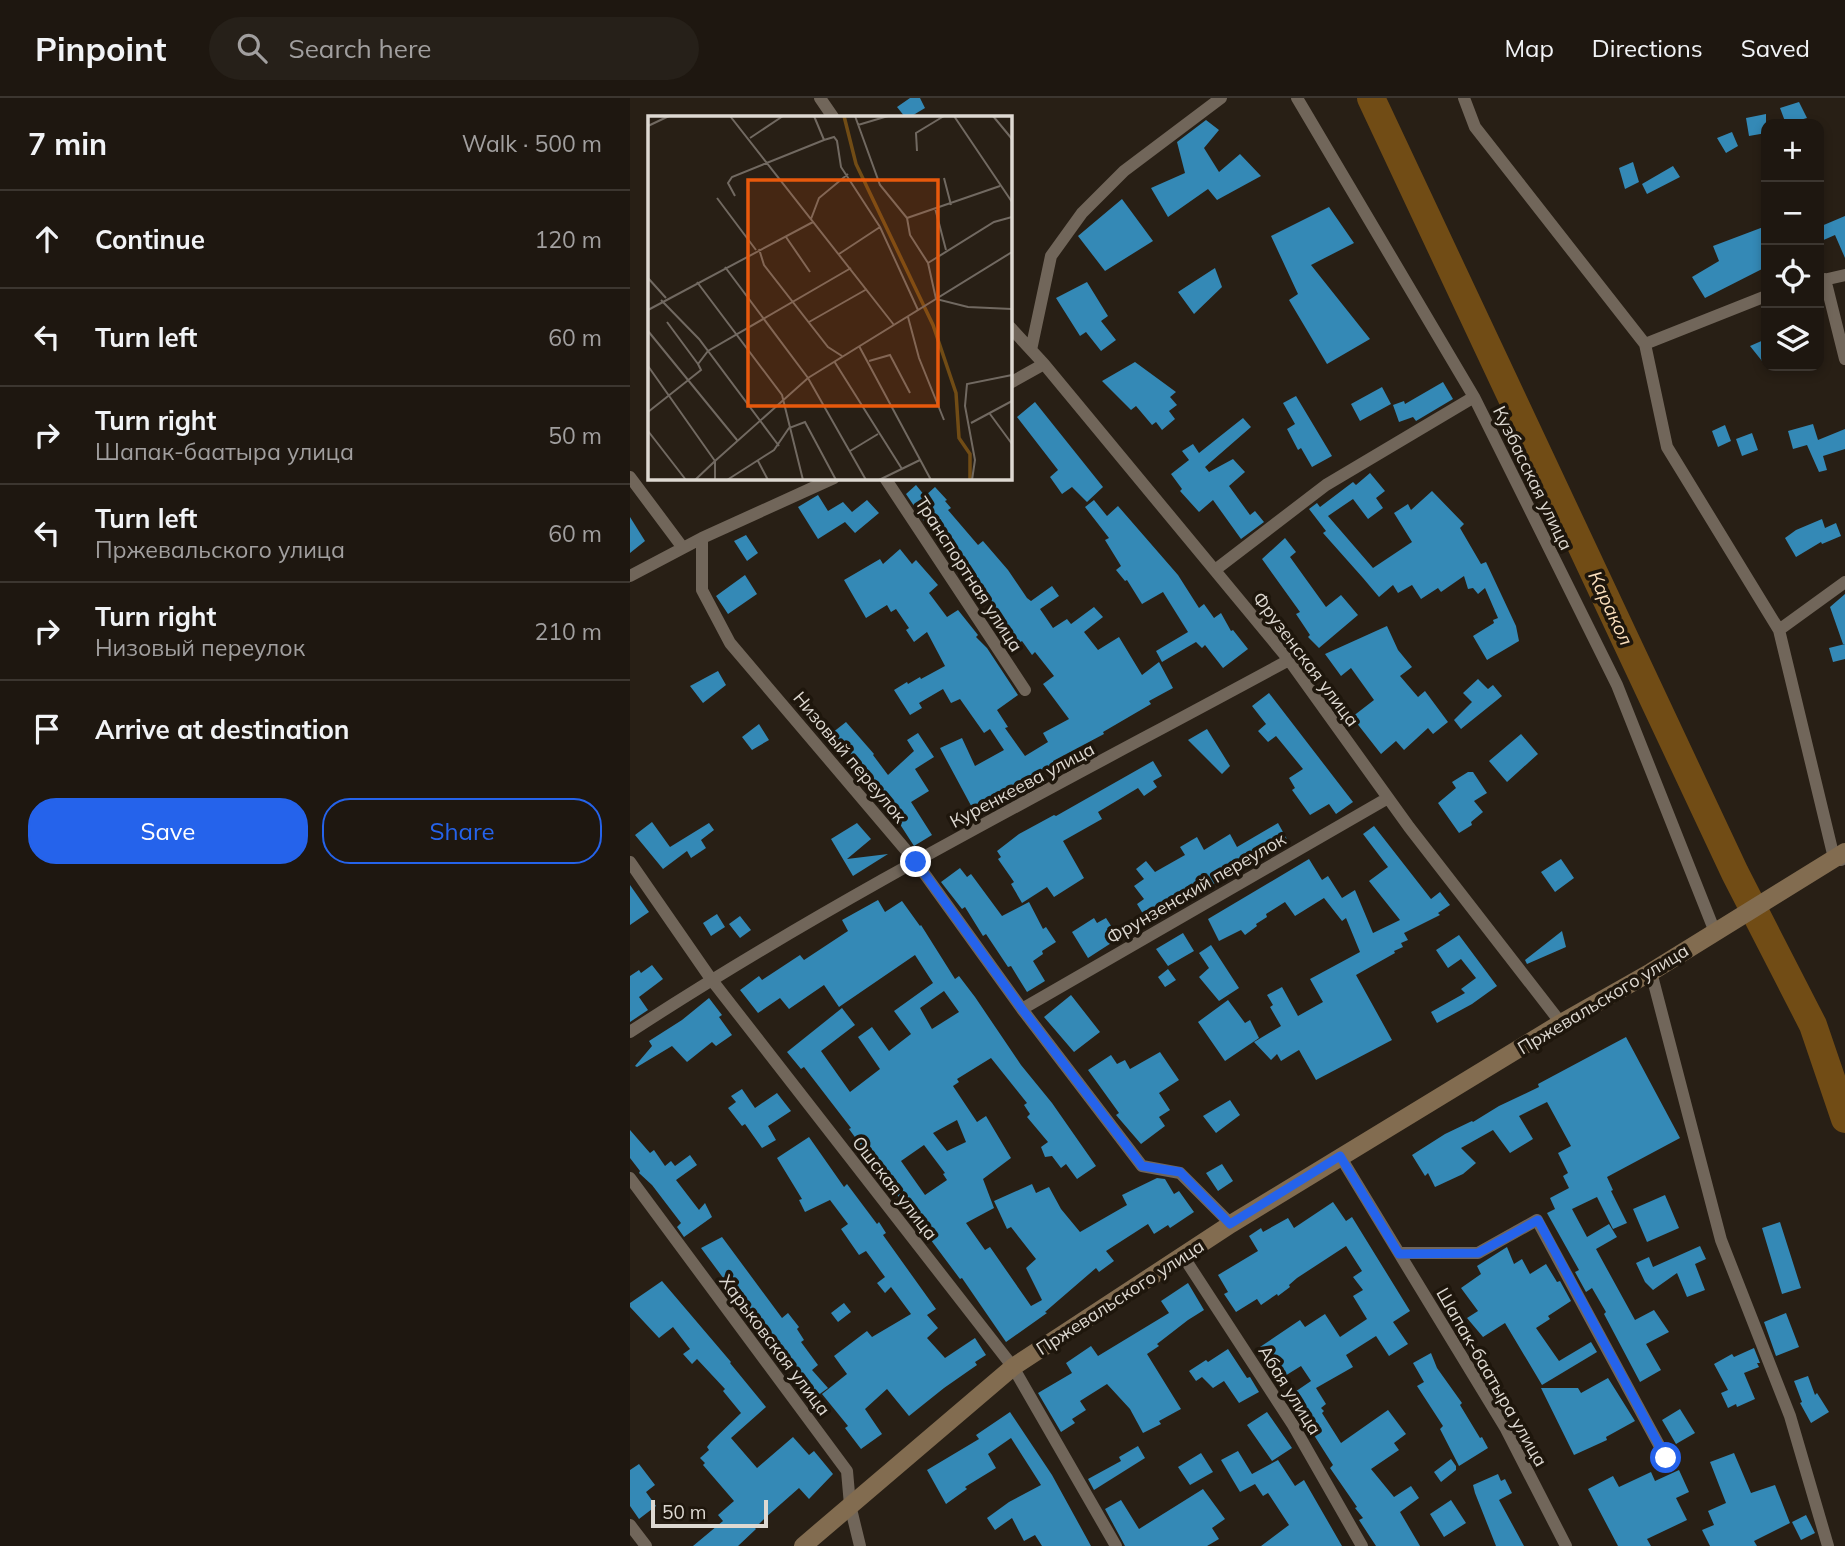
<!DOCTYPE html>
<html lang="en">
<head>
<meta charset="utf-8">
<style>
  :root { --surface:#1e1710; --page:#262019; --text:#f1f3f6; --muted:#a19f9f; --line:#3c3630; --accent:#2563eb }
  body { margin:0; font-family:Mulish,sans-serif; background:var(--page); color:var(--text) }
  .controls { position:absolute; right:21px; top:21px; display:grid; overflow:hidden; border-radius:14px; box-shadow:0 4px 10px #0003 }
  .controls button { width:63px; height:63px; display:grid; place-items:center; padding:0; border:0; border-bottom:2px solid var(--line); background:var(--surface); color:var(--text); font:35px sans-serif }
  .scale { position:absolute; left:21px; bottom:18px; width:117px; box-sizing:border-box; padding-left:7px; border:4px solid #ded9d2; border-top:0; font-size:19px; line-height:24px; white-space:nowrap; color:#ded9d2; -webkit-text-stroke:5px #1e160c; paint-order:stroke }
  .stop { position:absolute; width:21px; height:21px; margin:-16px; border:5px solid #2563eb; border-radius:50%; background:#fff }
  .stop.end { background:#2563eb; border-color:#fff; box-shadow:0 2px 7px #0008 }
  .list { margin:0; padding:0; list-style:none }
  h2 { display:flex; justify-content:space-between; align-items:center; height:91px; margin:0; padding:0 28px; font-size:30px }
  h2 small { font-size:23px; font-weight:400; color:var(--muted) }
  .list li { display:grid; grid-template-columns:46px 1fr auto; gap:21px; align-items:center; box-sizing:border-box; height:98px; padding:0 28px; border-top:2px solid var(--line) }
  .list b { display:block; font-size:26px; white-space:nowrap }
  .list p { margin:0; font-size:23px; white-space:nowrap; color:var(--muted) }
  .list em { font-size:23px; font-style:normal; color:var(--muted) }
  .actions { display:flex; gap:14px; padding:21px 28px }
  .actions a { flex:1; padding:16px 0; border:2px solid var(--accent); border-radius:28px; text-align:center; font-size:24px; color:var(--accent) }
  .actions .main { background:var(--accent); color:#fff }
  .icon { flex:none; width:38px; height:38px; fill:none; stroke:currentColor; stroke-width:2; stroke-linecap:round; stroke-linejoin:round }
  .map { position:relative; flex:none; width:1215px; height:1448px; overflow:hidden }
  header { display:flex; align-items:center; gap:42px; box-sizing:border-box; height:98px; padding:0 35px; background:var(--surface); border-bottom:2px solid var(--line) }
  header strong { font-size:33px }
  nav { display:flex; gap:38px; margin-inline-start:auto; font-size:24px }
  .search { width:490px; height:63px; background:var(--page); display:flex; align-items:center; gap:18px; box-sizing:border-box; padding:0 24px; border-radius:38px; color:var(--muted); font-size:26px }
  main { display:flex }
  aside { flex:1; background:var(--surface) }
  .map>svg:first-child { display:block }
</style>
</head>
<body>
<header>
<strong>Pinpoint</strong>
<div class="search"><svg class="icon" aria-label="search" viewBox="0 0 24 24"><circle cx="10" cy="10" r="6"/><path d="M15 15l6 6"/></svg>Search here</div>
<nav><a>Map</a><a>Directions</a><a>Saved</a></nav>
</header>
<main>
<aside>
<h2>7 min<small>Walk · 500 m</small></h2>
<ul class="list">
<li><svg class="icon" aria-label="ahead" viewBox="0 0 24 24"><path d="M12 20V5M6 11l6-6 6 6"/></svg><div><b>Continue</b></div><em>120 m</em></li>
<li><svg class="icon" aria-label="left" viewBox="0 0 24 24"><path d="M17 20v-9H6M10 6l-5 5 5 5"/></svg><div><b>Turn left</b></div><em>60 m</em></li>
<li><svg class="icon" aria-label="right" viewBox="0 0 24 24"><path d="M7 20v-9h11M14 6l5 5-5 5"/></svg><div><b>Turn right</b><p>Шапак-баатыра улица</p></div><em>50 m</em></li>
<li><svg class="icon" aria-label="left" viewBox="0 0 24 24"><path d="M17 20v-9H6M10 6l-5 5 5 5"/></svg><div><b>Turn left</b><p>Пржевальского улица</p></div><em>60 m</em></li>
<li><svg class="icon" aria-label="right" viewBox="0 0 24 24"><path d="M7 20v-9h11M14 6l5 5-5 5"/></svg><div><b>Turn right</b><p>Низовый переулок</p></div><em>210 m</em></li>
<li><svg class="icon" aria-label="arrive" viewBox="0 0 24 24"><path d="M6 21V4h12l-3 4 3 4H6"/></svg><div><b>Arrive at destination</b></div></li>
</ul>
<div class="actions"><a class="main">Save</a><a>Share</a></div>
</aside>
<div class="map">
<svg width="1215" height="1448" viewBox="0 0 1215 1448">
  <rect width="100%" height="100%" fill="#281f15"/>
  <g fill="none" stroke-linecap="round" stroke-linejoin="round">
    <path stroke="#714c15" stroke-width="28" d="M741 0 1105 775 1183 927 1215 1021"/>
  </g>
  <path fill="#3489b6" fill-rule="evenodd" d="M280 0H290L295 10 280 19H275L267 9Z
    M1169 4 1177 20 1156 26 1150 10Z
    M1136 16V35L1119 38 1116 20Z
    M576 22 589 32 574 50 589 74 610 56 631 78 587 102 578 91 538 119 521 90 555 75 547 44Z
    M1102 34 1108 48 1096 55 1087 40Z
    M1003 64 1009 84 995 91 989 70Z
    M1043 68 1050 79 1017 96 1012 86Z
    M492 101 523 143 475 173 448 138Z
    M699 109 724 145 681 167 740 241 697 266 659 202 668 196 641 138Z
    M1215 118V160L1205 137 1189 144V129Z
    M1136 128V169L1075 200 1062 179 1089 163 1083 148Z
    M585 170 592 189 564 216 548 194Z
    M457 184 478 218 471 223 486 242 471 253 456 234 450 238 426 200Z
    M1136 241V268L1120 248Z
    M505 264 546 294 540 299 547 307 539 313 545 321 532 332 526 324 522 327 506 308 501 312 472 283Z
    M813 284 823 301 786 323 783 319 769 324 763 307 774 303 775 306Z
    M752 289 761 306 730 323 721 306Z
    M666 298 702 358 682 369 671 350 668 352 657 331 665 326 653 305Z
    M405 304 473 389 457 404 442 389 432 396 420 379 428 372 387 319Z
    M613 320 621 329 575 369 579 374 603 361 615 374 599 388 620 417 625 413 634 424 611 441 583 402 569 414 550 393 552 391 541 376 559 362 552 353 563 346 569 355Z
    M1183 326 1188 342 1215 331V351L1193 358 1197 372 1189 374 1177 347 1163 351 1158 333Z
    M1095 327 1101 343 1088 349 1082 333Z
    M1122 335 1128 352 1112 358 1106 341Z
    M740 375 755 393 746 400 753 410 738 421 723 401 698 418 743 470 782 444 764 415 778 406 781 412 802 393 834 426 830 430 851 466 856 464 886 528 889 543 857 562 843 538 864 525 863 522 868 520 855 490 848 496 843 490 838 491 834 478 811 494 808 490 791 501 782 487 768 495 763 487 749 499 733 480 693 435 696 433 679 411 687 405 690 409 723 384 726 387Z
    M286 387 295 398 305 389 317 402 315 403 321 410 318 412 348 447 353 443 378 472 397 500 401 503 422 488 429 498 410 511 423 530 437 521 441 526 464 509 473 519 454 534 468 552 489 539 512 577 529 564 543 590 519 603 521 606 473 634 474 636 423 663 424 665 384 690 354 705 357 709 345 715 310 650 332 640 345 668 374 652 360 631 354 635 330 601 321 605 313 591 289 605 292 610 280 617 264 592 277 584 278 586 290 579 291 581 315 568 297 534 284 544 276 532 279 530 266 511 261 514 257 507 236 520 214 482 250 461 253 466 270 451 282 466 286 462 308 487 299 495 317 519 328 512 348 537 346 539 357 550 388 597 367 612 378 629 375 630 395 658 418 644 413 635 439 621 413 586 424 578 405 554 402 557 392 543 389 545 347 487 341 480 338 483 313 451 276 396Z
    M188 397 198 413 213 404 222 414 237 402 249 415 225 435 215 424 188 441 168 409Z
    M464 402 477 418 488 408 548 477 569 510 574 506 584 520 591 515 601 533 603 532 618 551 593 570 575 547 572 550 566 544 532 564 526 553 558 534 533 494 512 506 497 482 495 483 486 472 491 468 475 442 479 440 455 409Z
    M0 419 15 443 0 455Z
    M1192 421 1195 430 1206 425 1211 438 1192 446 1191 444 1166 459 1155 440 1166 432Z
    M116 437 128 455 117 463 104 443Z
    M655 440 666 454 660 459 696 509 711 497 728 517 689 550 678 539 680 537 666 516 670 514 632 461Z
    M115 477 127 496 98 516 86 498Z
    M1215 496V546H1213L1200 509Z
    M757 528 768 552 782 569 770 578 788 599 795 593 818 624 803 636 798 630 774 652 766 643 751 656 722 619 744 602 721 570 711 578 695 556Z
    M1215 546V561L1203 564 1199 550Z
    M88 573 96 587 73 605 60 588Z
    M848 581 858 591 863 587 872 598 831 631 824 622 842 604 833 595Z
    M639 595 723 704 706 716 699 706 680 717 662 692 665 690 659 680 673 671 646 638 638 644 628 633 636 626 622 608Z
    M216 624 244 656 243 657 258 677 284 653 277 642 288 635 304 659 285 671 299 693 281 704 302 737 284 748 264 717 263 718 226 675 227 674 218 661 222 658 202 635Z
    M129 626 139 642 122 652 112 639Z
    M577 631 600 668 592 676 558 642Z
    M891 636 908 656 877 684 859 663Z
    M523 663 532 678 523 683 527 689 514 698 508 690 468 714 472 721 433 743 454 780 424 799 417 789 392 805 381 786 384 784 368 761 371 759 367 753 389 736 424 717 426 718Z
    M838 674H843L857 695 844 703 853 714 841 724 842 727 829 735 808 705 826 690 822 684Z
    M22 724 40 749 79 725 84 732 71 742 76 750 61 760 57 753 33 771 5 737Z
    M227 725 241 741 217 761 258 756 223 778 201 741Z
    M648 725 658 743 518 824 507 806 514 801 504 788 514 781 506 771 516 763 525 774 555 757 550 749 567 739 574 752 600 736 607 749Z
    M744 728 801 801 810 794 820 807 808 815 810 817 774 835 778 842 771 845 773 849 764 853 765 855 726 877 762 942 686 982 669 952 651 963 647 956 641 962 624 944 651 928 640 909 643 907 637 897 652 889 668 918 693 904 680 881 730 854 716 820 712 823 694 800 665 818 655 804 636 816 637 819 626 826 627 828 615 837 611 832 589 843 578 821 679 761 692 782 698 778 712 800 725 792 743 835 770 822 739 783 758 769 733 736Z
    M931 761 944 780 925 794 911 774Z
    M330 770 337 779 341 776 372 818 399 804 413 831 416 829 426 844 412 853 413 856 403 863 415 883 397 894 381 868 378 869 356 836 353 838 335 809 332 811 311 784Z
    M0 787 19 814 0 827Z
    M248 802 255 814 272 803 290 828 291 827 325 881 329 878 345 899 391 967 422 1005 466 1068 447 1081 436 1066 431 1070 422 1058 415 1059 411 1049 418 1044 397 1019 400 1016 394 1007 397 1005 361 960 327 981 329 984 323 988 347 1024 356 1018 381 1060 353 1081 364 1110 336 1125 355 1152 360 1149 401 1208 412 1202 396 1170 406 1161 381 1129 377 1131 364 1103 402 1086 406 1095 419 1089 431 1111 450 1134 497 1107 492 1097 527 1080 535 1081 544 1096 549 1093 564 1114 540 1130 538 1127 524 1136 518 1126 476 1153 484 1163 469 1174 466 1170 415 1214 417 1215 376 1244 332 1180 330 1181 268 1098 255 1080 258 1078 237 1051 235 1053 219 1031 221 1030 174 969 171 971 157 954 212 910 225 927 191 953 220 994 250 971 228 939 242 929 259 953 281 936 264 913 303 885 285 857 209 909 194 887 159 911 150 900 128 915 110 892 129 878 132 882 170 857 174 862 218 833 212 822ZM314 893 329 914 302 931 290 910ZM327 1022 336 1044 317 1053 303 1035ZM294 1047 315 1075 313 1076 317 1082 295 1097 271 1063Z
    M87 816 95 829 81 838 73 825Z
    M110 818 121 832 110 840 99 826Z
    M464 820 467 825 476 820 489 840 458 860 442 834Z
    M932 833 936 849 897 866 895 862Z
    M553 835 564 853 538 868 526 851Z
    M829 837 867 888 842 906 807 925 801 914 835 895 831 891 846 880 831 861 818 870 806 852Z
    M581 847 609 890 589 903 569 879 579 870 569 855Z
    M22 867 33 881 9 899 18 912 0 924V878L9 872 11 875Z
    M538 871 546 882 535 889 528 879Z
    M441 897 470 934 444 954 414 919Z
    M79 900 92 917 89 919 102 937 86 948 82 944 57 964 42 948 7 969 5 968 22 948 19 943 52 922Z
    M598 902 615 925 620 922 629 940 595 963 568 924Z
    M996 939 1050 1040 977 1079 983 1092 981 1093 997 1125 983 1131 967 1099 942 1111 957 1139 979 1126 987 1139 966 1151 1005 1222 1024 1212 1039 1234 1016 1246 1031 1272 1010 1284 974 1216 976 1214 962 1190 956 1194 945 1174 949 1172 917 1115 925 1111 920 1100 939 1090 933 1078 938 1075 928 1055 941 1048 917 1004 889 1018 903 1041 880 1055 863 1032 831 1050 846 1065 833 1076 805 1089 798 1075 795 1078 782 1057 815 1036 842 1023 843 1024 869 1008 909 989 908 986Z
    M530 954 549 982 529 995 540 1012 529 1019 535 1028 511 1046 486 1017 489 1015 458 972 481 957 487 966 495 962 500 971Z
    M112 991 125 1010 147 995 161 1013 138 1028 146 1042 132 1050 115 1026 112 1028 98 1010 106 1004 101 998Z
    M600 1002 610 1017 586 1035 573 1018Z
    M0 1032 20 1055 24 1052 35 1068 41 1063 45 1068 60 1057 67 1067 46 1082 69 1112 75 1105 82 1119 54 1139 47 1129 51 1125 22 1087 9 1075 10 1073 0 1060Z
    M179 1039 214 1089 217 1086 247 1126 249 1124 256 1135 253 1137 306 1211 297 1217 308 1230 297 1240 315 1260 345 1240 356 1257 345 1264 347 1267 314 1290 279 1318 257 1291 235 1311 252 1336 231 1351 215 1330 218 1328 192 1296 217 1276 204 1258 237 1233 242 1239 281 1216 261 1189 255 1195 247 1185 255 1179 236 1153 229 1157 211 1131 218 1126 200 1102 175 1114 169 1102 172 1101 147 1060Z
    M592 1066 603 1083 588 1093 576 1075Z
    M1035 1097 1049 1130 1017 1144 1003 1111Z
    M703 1104 716 1123 722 1119 780 1213 763 1224 778 1246 759 1258 746 1238 716 1257 723 1269 686 1290 696 1306 691 1310 694 1313 692 1315 711 1345 758 1312 776 1336 764 1345 769 1352 741 1371 764 1399 781 1388 789 1400 770 1414 790 1448H746L729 1422 733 1420 725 1410 727 1409 700 1370 703 1367 659 1298 681 1283 671 1268 650 1281 630 1249 670 1222 675 1229 695 1216 710 1239 737 1221 723 1198 733 1192 723 1179 732 1173 716 1148 667 1180 659 1187 660 1189 648 1198 647 1196 631 1207 627 1201 606 1214 594 1196 598 1194 588 1177 628 1153 619 1138 631 1130 633 1134 658 1120 664 1130Z
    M1150 1124 1171 1190 1152 1196 1132 1130Z
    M92 1139 152 1220 158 1215 169 1229 167 1231 174 1242 171 1244 188 1267 182 1272 198 1290 187 1298 174 1278 108 1200 71 1150Z
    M1070 1148 1076 1161 1065 1166 1075 1192 1057 1199 1047 1175 1023 1192 1015 1184 1006 1165 1019 1159 1023 1169Z
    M877 1149 884 1166 892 1161 900 1176 916 1166 927 1184 930 1183 941 1203 918 1218 920 1221 906 1230 929 1263 961 1244 967 1254 912 1287 875 1225 853 1239 837 1220 848 1213 831 1190 851 1176 847 1168Z
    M32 1183 101 1264 100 1265 136 1309 101 1340 127 1370 163 1339 179 1357 184 1353 203 1376 179 1401 169 1390 135 1420 125 1430 126 1431 108 1448H63L93 1423 88 1417 104 1403 73 1367 75 1365 70 1360 79 1352 77 1349 81 1344 111 1315 93 1293 95 1291 67 1261 62 1266 53 1256 60 1251 43 1229 29 1240 0 1209V1205Z
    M558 1185 574 1212 558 1222 527 1246 529 1248 517 1256 551 1311 529 1323 531 1326 513 1335 500 1311 477 1286 450 1303 456 1312 442 1321 445 1325 431 1334 408 1295 442 1275 436 1265 461 1248 468 1258 539 1215 531 1203Z
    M214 1205 221 1214 208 1224 201 1215Z
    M1156 1215 1169 1249 1146 1258 1134 1224Z
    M1124 1250 1130 1265H1127L1129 1269 1114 1275 1125 1301 1107 1309 1106 1306 1098 1310 1091 1295 1098 1292 1084 1266 1102 1256 1104 1259Z
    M598 1251 617 1280 620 1279 629 1294 609 1305 594 1283 583 1290 572 1279 566 1283 559 1273 576 1262 578 1264Z
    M801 1255 807 1270 832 1305 830 1307 850 1340 852 1339 858 1350 829 1368 810 1331 813 1328 787 1288 794 1284 783 1265Z
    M1178 1278 1185 1297 1187 1295 1199 1314 1181 1325 1170 1305 1172 1304 1164 1283Z
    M978 1280 1005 1323 976 1339 977 1342 944 1357 911 1290H948L951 1295Z
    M1050 1311 1065 1335 1046 1346 1032 1322Z
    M380 1314 422 1377 461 1448H412L405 1437 394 1443 382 1420 365 1432 357 1420 379 1404 411 1387 381 1340 358 1356 366 1370 335 1389 337 1391 316 1406 297 1372 349 1341 346 1337Z
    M637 1314 662 1350 642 1363 617 1327Z
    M508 1348 515 1360 464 1392 458 1381 491 1363 489 1359Z
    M608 1353 622 1376 648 1362 665 1388 674 1382 712 1448H631L659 1427 638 1395 633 1398 625 1386 610 1394 591 1362Z
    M571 1355 583 1374 560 1387 548 1369Z
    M1104 1355 1121 1395 1145 1387 1160 1425 1124 1443 1127 1448H1080L1072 1432 1084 1427 1078 1413 1096 1405 1080 1364Z
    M821 1361 826 1368V1372L811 1384 804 1374Z
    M9 1366 25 1387 16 1394 26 1408 9 1421 0 1408V1372Z
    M1049 1372 1059 1394 1046 1400 1057 1422 1017 1441 1021 1448H988L958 1391 983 1378 989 1389 1021 1374 1025 1383Z
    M868 1376 871 1383 875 1381 882 1395 869 1402 894 1448H866L845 1395 843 1387Z
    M573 1391 595 1421 582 1430 589 1441 577 1448H495L475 1411 491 1402 509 1431Z
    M821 1402 836 1425 814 1439 800 1416Z
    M1176 1417 1185 1435 1171 1442 1162 1424Z"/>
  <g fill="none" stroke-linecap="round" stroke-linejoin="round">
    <path stroke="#71665a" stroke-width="12" d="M190 0 203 19
      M667 0 844 299 987 587 1085 834
      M834 0 845 29 1015 246 1037 349 1149 532 1204 760 1211 762
      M1195 181 1215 261
      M1189 183 1215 177
      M380 229 414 266 659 562 779 729 931 925
      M1015 246 1136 198
      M401 252 421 158 452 115 494 73 591 0
      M380 285 414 266
      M0 379 53 450
      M255 380 395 592
      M72 440V492L100 545 286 764 392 911 512 1068 550 1075 601 1126
      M585 472 696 387 844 299
      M0 478 72 440 204 380
      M1149 532 1215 484
      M0 764 81 881 383 1269 486 1448
      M1021 874 1091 1142 1160 1318 1198 1448
      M392 911 758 700
      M0 934C211 796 438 682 659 562
      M710 1058 876 1331 936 1448
      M0 1080 217 1373 220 1407 230 1448
      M769 1155H848L907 1122 1036 1360
      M553 1158 663 1327 732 1448
      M0 1427 16 1448"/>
    <path stroke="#826c50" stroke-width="18" d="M173 1448 383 1269 601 1126 931 925 1021 874 1215 754"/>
  </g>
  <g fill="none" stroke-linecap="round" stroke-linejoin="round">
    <path stroke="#2563eb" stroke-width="9" d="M286 764 392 911 512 1068 550 1074 600 1126 710 1058 769 1156 848 1155 908 1122 1036 1360"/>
  </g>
  <g text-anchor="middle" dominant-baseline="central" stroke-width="7" stroke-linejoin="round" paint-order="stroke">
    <g font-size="18" fill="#ded9d2" stroke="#1e160c">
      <text transform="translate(903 380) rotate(64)">Кузбасская улица</text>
      <text transform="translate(339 476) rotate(57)">Транспортная улица</text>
      <text transform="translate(676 561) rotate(53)">Фрузенская улица</text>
      <text transform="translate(220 659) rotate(50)">Низовый переулок</text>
      <text transform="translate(392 687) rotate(-28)">Куренкеева улица</text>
      <text transform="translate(566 790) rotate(-30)">Фрунзенский переулок</text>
      <text transform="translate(973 901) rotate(-31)">Пржевальского улица</text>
      <text transform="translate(265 1090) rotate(52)">Ошская улица</text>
      <text transform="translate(490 1199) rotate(-33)">Пржевальского улица</text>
      <text transform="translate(145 1247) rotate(53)">Харьковская улица</text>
      <text transform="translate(862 1279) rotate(60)">Шапак-баатыра улица</text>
      <text transform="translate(660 1292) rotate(58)">Абая улица</text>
    </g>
    <g font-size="19" font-style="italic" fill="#fadebc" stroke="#1e160c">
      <text transform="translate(981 510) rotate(65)">Каракол</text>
    </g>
  </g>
  <g transform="translate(18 18)">
    <rect width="364" height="364" fill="#281f15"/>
    <path fill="none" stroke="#714c15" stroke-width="3.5" d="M196 0 208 48 285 209 308 277 311 322 322 338V364"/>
    <path fill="none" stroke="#716961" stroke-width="2" d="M82 0 246 209M166 0 176 24 186 21 189 25 193 51 232 111 270 194M207 0 232 69 259 102 262 119 280 147 288 183 320 191 364 193M306 0 364 86M345 0 364 23M210 9 240 0M0 10 21 0M102 22 135 0M269 35 268 17 296 0M296 62 303 89M87 80 80 67 84 61 176 24M69 82 108 134M287 92 298 134M259 102 352 70M163 103 171 82 200 58M138 121 162 156M111 133 116 149 180 231 194 240M191 138 232 111M280 147 346 106 364 101M77 151 160 262 218 364M0 162 18 182M49 166 134 279 155 364M13 184 51 223 131 330M0 194 165 106M260 201 271 242 296 304M19 206 50 248M161 206 219 173M0 215 89 324M211 230 283 364M186 245 254 353M221 245 242 239 262 277M0 250 67 345 47 364M0 296 53 254 50 248 60 235 203 152M342 298 364 328M323 307 364 285M0 315 38 364M202 335 230 318M110 345 120 364M67 364V345L160 262 364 136M79 364 126 334 141 312 157 306 188 364M231 364 272 344M324 364 327 344 317 290 319 268 364 259"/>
    <path fill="#e8590c" fill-opacity="0.15" stroke="#e8590c" stroke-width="3.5" d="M100 64H290V290H100Z"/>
    <rect width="364" height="364" fill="none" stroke="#ded9d2" stroke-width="3.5"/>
  </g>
</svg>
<div class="controls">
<button>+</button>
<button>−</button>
<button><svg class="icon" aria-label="locate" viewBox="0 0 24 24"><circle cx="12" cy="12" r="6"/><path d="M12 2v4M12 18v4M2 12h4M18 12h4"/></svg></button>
<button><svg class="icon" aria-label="layers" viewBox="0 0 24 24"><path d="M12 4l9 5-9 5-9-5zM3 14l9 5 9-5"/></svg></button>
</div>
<div class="scale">50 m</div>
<div class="stop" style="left:1036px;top:1360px"></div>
<div class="stop end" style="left:286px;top:764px"></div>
</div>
</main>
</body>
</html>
